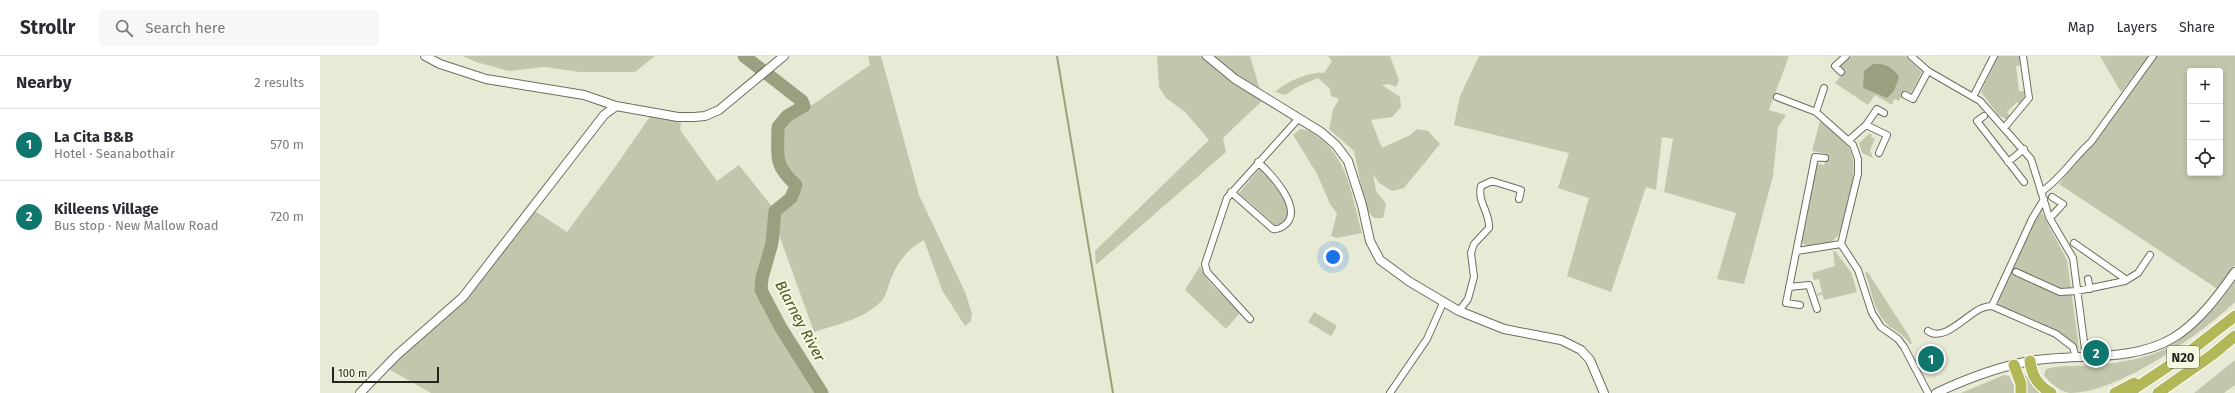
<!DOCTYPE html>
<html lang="en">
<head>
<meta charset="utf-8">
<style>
  :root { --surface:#fff; --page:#f7f7f7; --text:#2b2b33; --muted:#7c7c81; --line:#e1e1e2; --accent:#0f766e }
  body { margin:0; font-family:"Fira Sans",sans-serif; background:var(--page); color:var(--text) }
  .controls { position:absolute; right:12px; top:12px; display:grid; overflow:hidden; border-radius:4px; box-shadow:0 2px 6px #0003 }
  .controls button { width:36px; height:36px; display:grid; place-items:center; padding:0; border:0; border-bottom:1px solid var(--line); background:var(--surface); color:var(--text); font:20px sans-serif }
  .scale { position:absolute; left:12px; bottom:10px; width:107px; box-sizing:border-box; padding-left:4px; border:2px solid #24251d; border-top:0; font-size:11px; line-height:14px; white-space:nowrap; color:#24251d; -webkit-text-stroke:3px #f5f8e3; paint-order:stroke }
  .you { position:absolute; left:1013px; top:201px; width:14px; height:14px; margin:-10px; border:3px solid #fff; border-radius:50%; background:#1a73e8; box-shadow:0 0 0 6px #1a73e833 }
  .badge { display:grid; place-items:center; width:26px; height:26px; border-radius:50%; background:var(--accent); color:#fff; font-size:13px; font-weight:700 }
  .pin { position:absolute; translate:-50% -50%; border:2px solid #fff; box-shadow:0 1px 4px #0006 }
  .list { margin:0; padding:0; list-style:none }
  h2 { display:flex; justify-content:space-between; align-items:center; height:52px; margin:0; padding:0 16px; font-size:17px }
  h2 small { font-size:13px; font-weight:400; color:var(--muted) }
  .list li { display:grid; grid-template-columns:26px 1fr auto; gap:12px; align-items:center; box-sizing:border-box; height:72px; padding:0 16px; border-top:1px solid var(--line) }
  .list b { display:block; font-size:15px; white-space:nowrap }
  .list p { margin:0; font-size:13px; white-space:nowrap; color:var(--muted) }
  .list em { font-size:13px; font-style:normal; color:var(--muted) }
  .icon { flex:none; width:22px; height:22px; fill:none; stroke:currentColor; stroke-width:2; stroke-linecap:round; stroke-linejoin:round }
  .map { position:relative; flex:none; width:1915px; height:337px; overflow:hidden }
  header { display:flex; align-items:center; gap:24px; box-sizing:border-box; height:56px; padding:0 20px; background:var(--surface); border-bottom:1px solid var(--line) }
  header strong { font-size:19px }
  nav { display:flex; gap:22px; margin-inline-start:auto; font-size:14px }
  .search { width:280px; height:36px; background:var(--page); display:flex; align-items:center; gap:10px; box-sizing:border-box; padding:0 14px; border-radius:4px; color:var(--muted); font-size:15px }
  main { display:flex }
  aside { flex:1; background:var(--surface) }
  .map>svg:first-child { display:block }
</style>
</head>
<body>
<header>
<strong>Strollr</strong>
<div class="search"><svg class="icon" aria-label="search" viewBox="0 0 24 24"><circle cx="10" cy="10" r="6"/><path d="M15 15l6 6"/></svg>Search here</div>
<nav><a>Map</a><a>Layers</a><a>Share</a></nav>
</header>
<main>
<aside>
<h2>Nearby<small>2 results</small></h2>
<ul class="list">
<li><span class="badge">1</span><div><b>La Cita B&amp;B</b><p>Hotel · Seanabothair</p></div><em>570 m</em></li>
<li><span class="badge">2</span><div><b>Killeens Village</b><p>Bus stop · New Mallow Road</p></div><em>720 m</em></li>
</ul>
</aside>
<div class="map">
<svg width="1915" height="337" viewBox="0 0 1915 337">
  <rect width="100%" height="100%" fill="#e8ead6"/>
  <path fill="#c3c6ac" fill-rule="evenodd" d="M143 0H335L315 16H260L224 11 189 15 156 6Z
    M548 0H561L599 139 645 236 652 257 651 265 645 270 622 234 604 184C588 192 577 207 571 223 568 229 567 238 563 243 548 262 516 269 494 276L454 165C452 190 442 211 441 234L502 337H111L65 311 117 265 215 155 247 176 295 111 331 59 361 67 360 74 397 125 419 109 453 152 454 165C463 155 480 142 478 127 459 111 453 83 472 63L550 9Z
    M837 0H930L943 44 903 82 906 96 776 209 775 195 889 84 865 56 846 42 839 31Z
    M1008 0H1070L1079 24 1076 31 1069 28 1062 29 1080 41 1081 51 1072 61 1051 64 1062 92 1090 79 1097 73 1108 75 1120 88 1084 132 1072 135 1059 127 1053 118 1056 135 1066 148 1063 162H1054L1046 153 1034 95 1009 73 1013 54 1019 43 1011 40 1010 33 998 22 979 30 965 39 955 36C966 26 990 15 1004 17L1012 5Z
    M1159 0H1469L1449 54 1466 59 1458 71 1453 120 1424 228 1397 223 1416 157 1344 136 1353 83 1342 81 1336 134 1326 131 1291 236 1247 220 1269 142 1238 132 1249 97 1134 69 1140 40Z
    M1532 0H1585L1602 16 1591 37 1584 34 1579 45 1574 43 1572 49 1555 39 1548 49 1515 27 1525 15 1520 9Z
    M1678 0H1700L1701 9 1696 10 1699 35H1705L1704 45 1701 49 1697 46 1687 56 1690 60 1687 63 1679 60 1661 36Z
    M1780 0H1829L1801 36Z
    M1837 0H1915V209L1899 234 1739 128ZM1870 15H1900V117H1870Z
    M1500 65C1511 73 1526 84 1531 96 1539 115 1526 161 1518 180L1511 186 1487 190 1481 186 1497 108 1504 109 1507 98 1492 95Z
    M980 73C988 73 995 78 1001 83 1030 108 1032 143 1042 177L1017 182 1011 180 1017 157 1010 148 997 118 973 79Z
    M1549 78H1552L1551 81 1555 83 1550 94 1553 102 1542 97 1539 87Z
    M940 112 943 113 964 143 967 151V161L960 168 955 169 919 137Z
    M1720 153 1747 204 1759 292 1679 249 1678 244Z
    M1515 195 1531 216 1537 236 1504 244 1502 238 1498 240 1497 238 1502 236 1499 223 1494 224 1492 217 1515 210 1513 196Z
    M880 210C887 229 907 241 920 257L906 273 865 234Z
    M1547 215 1589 280 1592 288H1590C1584 278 1572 274 1565 266 1552 251 1552 234 1545 217Z
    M1915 216V246C1881 278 1799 337 1750 337 1739 335 1730 327 1724 319L1726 313C1743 308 1763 311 1780 309 1801 306 1824 303 1843 294 1872 281 1898 242 1915 216Z
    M994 256 1017 270 1011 280 988 266Z
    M1915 304V329L1904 337H1874Z
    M1701 315 1723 337H1705Z
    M1684 319 1689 320 1694 330V337H1641Z"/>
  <path fill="#9b9f7f" d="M1553 8C1564 7 1573 11 1579 21L1574 35 1567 42 1543 32 1544 15Z"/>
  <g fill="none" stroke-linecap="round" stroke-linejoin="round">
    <path stroke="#9b9f7f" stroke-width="2" d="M737 0 793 337"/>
    <path stroke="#9b9f7f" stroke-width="13" d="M424 0 482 45 484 50 467 60 458 71C458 100 453 108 476 129L471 142 455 155 452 187 442 222 441 234 461 272 502 337"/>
    <defs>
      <path id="minor" d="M1591 0 1608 15 1660 45 1711 103 1729 161 1753 202 1766 301
        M1521 16 1515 10 1526 0
        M1585 39 1593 43 1608 15
        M1654 39 1674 0
        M1457 41 1496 56 1533 89 1538 103V118L1521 188
        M1496 56 1504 32
        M1664 60 1657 65 1704 126
        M1546 69 1567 79 1559 97
        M1684 72 1709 42 1703 0
        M1529 84 1546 69 1557 53 1564 57
        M1688 106 1704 93
        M911 136 953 173C959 174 963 171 967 167 982 150 950 117 938 106
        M1721 136C1741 123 1753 102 1771 86L1833 0
        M1730 162 1743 148 1732 141
        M1754 187 1804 222 1805 225
        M1521 188 1538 214 1552 257 1561 271 1578 283 1584 291 1608 337
        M1477 195 1521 188
        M1696 216 1740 236 1757 235 1805 225 1818 217 1830 199
        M1768 223 1770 233
        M1469 231 1489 229 1497 253
        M1480 249 1466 247 1495 101 1505 102
        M1672 250 1712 163 1724 143
        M1139 255 1148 243 1154 221 1151 197 1154 188 1169 172C1170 156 1157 146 1161 130L1172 125 1201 134 1199 143
        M930 263 887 216 885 208 907 142 979 62
        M1608 275C1624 287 1648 257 1662 252 1665 251 1669 250 1672 250L1736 278 1753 291 1756 302
        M1070 337 1107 283 1123 247"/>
      <path id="tertiary" d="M105 0 120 8 166 23 264 39 296 50 358 61H374L385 60 399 54 464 0
        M887 0 915 23 1001 76 1016 89 1028 105 1042 149 1050 185 1060 204 1090 226 1139 255 1184 273 1241 284 1261 294 1270 304 1284 337
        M40 337 77 299 143 241 284 59 296 50
        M1616 337C1646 323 1677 311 1710 305 1756 297 1811 307 1853 282 1878 267 1898 240 1915 216"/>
      <path id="trunk" d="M1710 305C1712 321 1718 329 1731 337
        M1694 309 1701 328V337
        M1795 337 1814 327
        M1808 337 1865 299 1915 260
        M1838 337 1892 299 1915 280"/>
    </defs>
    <use href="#minor" stroke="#6c6f5d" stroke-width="8"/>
    <use href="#tertiary" stroke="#6c6f5d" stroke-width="10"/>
    <use href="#trunk" stroke="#fff" stroke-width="13"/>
    <use href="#minor" stroke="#fff" stroke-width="6"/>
    <use href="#tertiary" stroke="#fff" stroke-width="8"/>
    <use href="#trunk" stroke="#b2b858" stroke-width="11"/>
  </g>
  <g text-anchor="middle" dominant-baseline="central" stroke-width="4" stroke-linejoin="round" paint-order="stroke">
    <rect fill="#f5f8e3" stroke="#636458" stroke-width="1" x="1847" y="290" width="32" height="22" rx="3"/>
    <g font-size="13" font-weight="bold" fill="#24251d">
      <text x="1863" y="301">N20</text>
    </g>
    <g font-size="15" font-style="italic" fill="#515520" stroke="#f5f8e3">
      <text transform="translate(480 265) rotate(62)">Blarney River</text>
    </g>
  </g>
</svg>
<div class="controls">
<button>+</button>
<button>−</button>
<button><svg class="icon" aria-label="locate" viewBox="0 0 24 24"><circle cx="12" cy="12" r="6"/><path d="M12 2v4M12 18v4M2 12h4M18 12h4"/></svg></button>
</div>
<div class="scale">100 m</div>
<div class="you"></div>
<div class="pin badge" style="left:1611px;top:303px">1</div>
<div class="pin badge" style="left:1776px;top:297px">2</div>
</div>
</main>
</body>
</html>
